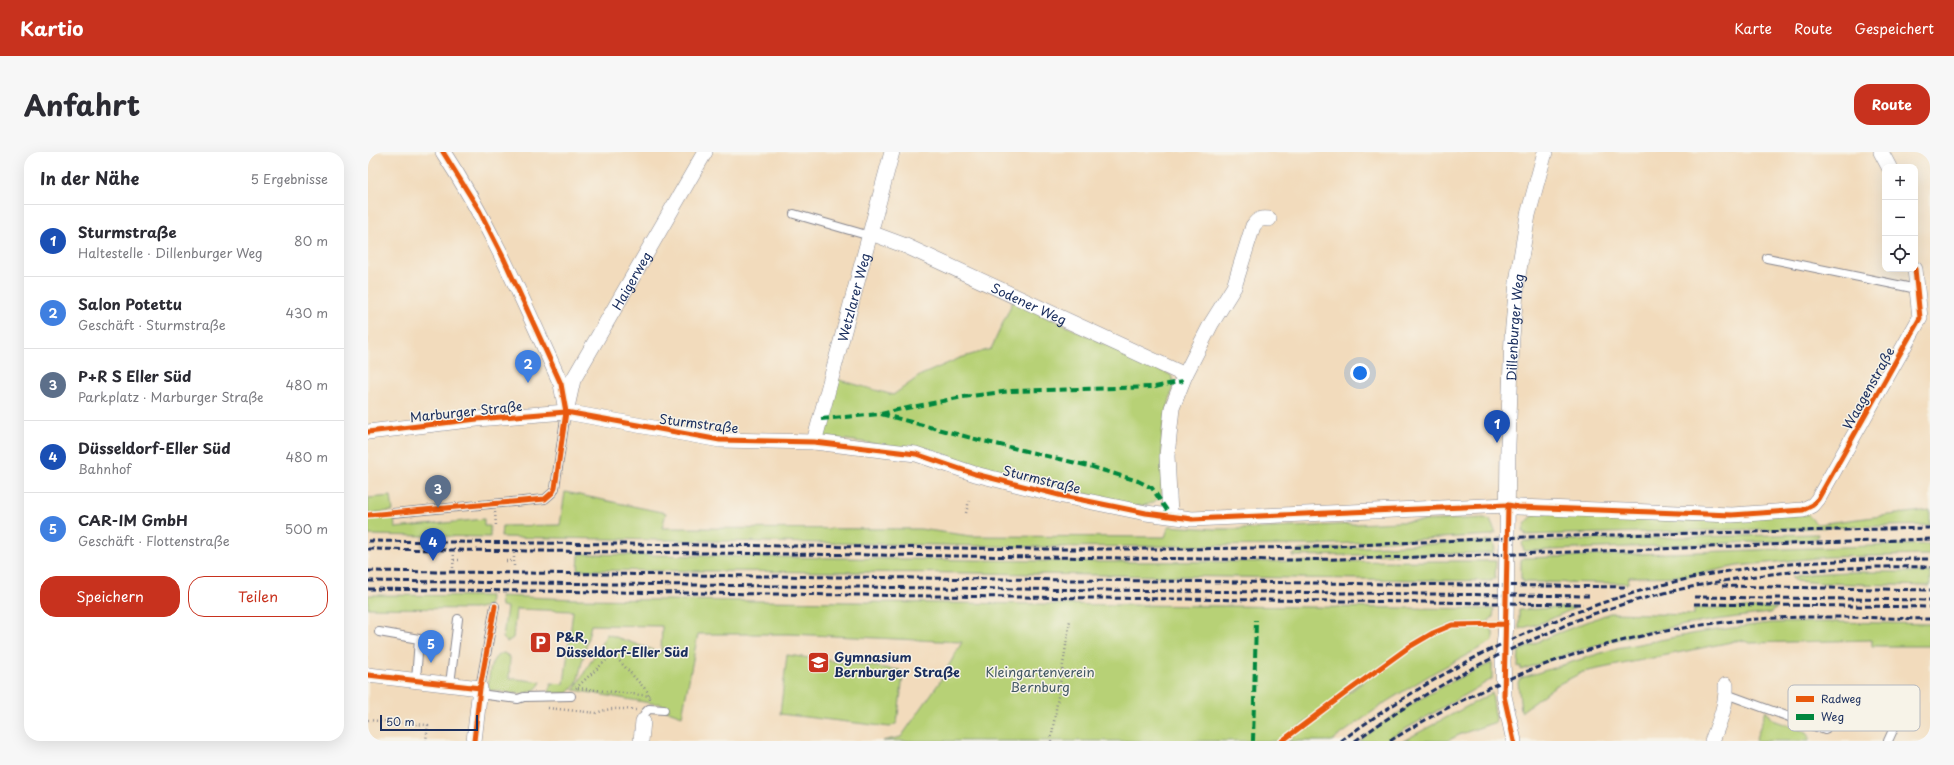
<!DOCTYPE html>
<html lang="de">
<head>
<meta charset="utf-8">
<style>
  :root { --surface:#fff; --page:#f7f7f7; --text:#2b2b33; --muted:#7c7c81; --line:#e1e1e2; --accent:#c8321e }
  body { margin:0; font-family:"Playpen Sans",sans-serif; background:var(--page); color:var(--text) }
  .controls { position:absolute; right:12px; top:12px; display:grid; overflow:hidden; border-radius:8px; box-shadow:0 4px 16px #0002 }
  .controls button { width:36px; height:36px; display:grid; place-items:center; padding:0; border:0; border-bottom:1px solid var(--line); background:var(--surface); color:var(--text); font:20px sans-serif }
  .scale { position:absolute; left:12px; bottom:10px; width:98px; box-sizing:border-box; padding-left:4px; border:2px solid #1b2f5e; border-top:0; font-size:11px; line-height:14px; white-space:nowrap; color:#1b2f5e; -webkit-text-stroke:3px #f7f3e8; paint-order:stroke }
  .you { position:absolute; left:992px; top:221px; width:14px; height:14px; margin:-10px; border:3px solid #fff; border-radius:50%; background:#1a73e8; box-shadow:0 0 0 6px #1a73e833 }
  .badge { display:grid; place-items:center; width:26px; height:26px; border-radius:50%; background:var(--accent); color:#fff; font-size:13px; font-weight:700 }
  .pin { position:absolute; translate:-50% -33px; filter:drop-shadow(0 1px 2px #0008) }
  .pin::after { content:''; position:absolute; top:21px; width:14px; height:12px; background:inherit; clip-path:polygon(0 0,100% 0,50% 100%) }
  .list { margin:0; padding:0; list-style:none }
  h2 { display:flex; justify-content:space-between; align-items:center; height:52px; margin:0; padding:0 16px; font-size:17px }
  h2 small { font-size:13px; font-weight:400; color:var(--muted) }
  .list li { display:grid; grid-template-columns:26px 1fr auto; gap:12px; align-items:center; box-sizing:border-box; height:72px; padding:0 16px; border-top:1px solid var(--line) }
  .list b { display:block; font-size:15px; white-space:nowrap }
  .list p { margin:0; font-size:13px; white-space:nowrap; color:var(--muted) }
  .list em { font-size:13px; font-style:normal; color:var(--muted) }
  .actions { display:flex; gap:8px; padding:12px 16px }
  .actions a { flex:1; padding:9px 0; border:1px solid var(--accent); border-radius:16px; text-align:center; font-size:14px; color:var(--accent) }
  .actions .main { background:var(--accent); color:#fff }
  .icon { flex:none; width:22px; height:22px; fill:none; stroke:currentColor; stroke-width:2; stroke-linecap:round; stroke-linejoin:round }
  .map { position:relative; flex:none; width:1562px; height:589px; overflow:hidden; border-radius:16px }
  header { display:flex; align-items:center; gap:24px; box-sizing:border-box; height:56px; padding:0 20px; background:var(--accent); color:#fff }
  header strong { font-size:19px }
  nav { display:flex; gap:22px; margin-inline-start:auto; font-size:14px }
  .intro { display:flex; align-items:center; justify-content:space-between; box-sizing:border-box; height:96px; padding:0 24px }
  h1 { margin:0; font-size:28px }
  .button { padding:10px 18px; border-radius:16px; background:var(--accent); color:#fff; font-size:14px; font-weight:700 }
  main { display:flex; gap:24px; padding:0 24px }
  aside { flex:1; background:var(--surface); border-radius:16px; box-shadow:0 4px 16px #0002 }
  .map>svg:first-child { display:block }
</style>
</head>
<body>
<header>
<strong>Kartio</strong>
<nav><a>Karte</a><a>Route</a><a>Gespeichert</a></nav>
</header>
<div class="intro"><h1>Anfahrt</h1><a class="button">Route</a></div>
<main>
<aside>
<h2>In der Nähe<small>5 Ergebnisse</small></h2>
<ul class="list">
<li><span class="badge" style="background:#1a4fb4">1</span><div><b>Sturmstraße</b><p>Haltestelle · Dillenburger Weg</p></div><em>80 m</em></li>
<li><span class="badge" style="background:#3f7fe0">2</span><div><b>Salon Potettu</b><p>Geschäft · Sturmstraße</p></div><em>430 m</em></li>
<li><span class="badge" style="background:#5c6f8a">3</span><div><b>P+R S Eller Süd</b><p>Parkplatz · Marburger Straße</p></div><em>480 m</em></li>
<li><span class="badge" style="background:#1a4fb4">4</span><div><b>Düsseldorf-Eller Süd</b><p>Bahnhof</p></div><em>480 m</em></li>
<li><span class="badge" style="background:#3f7fe0">5</span><div><b>CAR-IM GmbH</b><p>Geschäft · Flottenstraße</p></div><em>500 m</em></li>
</ul>
<div class="actions"><a class="main">Speichern</a><a>Teilen</a></div>
</aside>
<div class="map">
<svg width="1562" height="589" viewBox="0 0 1562 589">
  <rect width="100%" height="100%" fill="#f7f3e8"/>
  <filter id="ink" filterUnits="userSpaceOnUse"><feTurbulence type="fractalNoise" baseFrequency=".025" numOctaves="2"/><feDisplacementMap in="SourceGraphic" scale="8" xChannelSelector="R" yChannelSelector="G"/><feConvolveMatrix kernelMatrix="1 2 1 2 8 2 1 2 1" color-interpolation-filters="sRGB"/></filter>
  <filter id="wash" filterUnits="userSpaceOnUse"><feTurbulence type="fractalNoise" baseFrequency=".012" numOctaves="4" result="noise"/><feDisplacementMap in="SourceGraphic" scale="16" xChannelSelector="R" yChannelSelector="G"/><feGaussianBlur stdDeviation="0.9" result="paint"/><feColorMatrix in="noise" values="0 0 0 0 0 0 0 0 0 0 0 0 0 0 0 0 0 1.4 0 .05"/><feComposite in="paint" operator="in"/></filter>
  <g filter="url(#wash)">
    <rect width="100%" height="100%" fill="#f2dbbc"/>
    <path fill="#b7d176" stroke="#69806a" d="M645 149 803 223 806 231 794 280V340C789 353 775 354 763 354L546 297 457 285 454 283 468 227 525 243 553 223 592 206 623 197Z
      M197 340 298 361 294 376 552 377 603 384 797 385 801 374 846 377H881L1116 366 1122 368 1128 381H1125V383L948 393 674 395 133 385 134 374 192 373Z
      M23 344 25 359 0 361V346Z
      M1562 358V373L1157 383V380H1155C1156 370 1162 366 1170 361L1440 363 1449 372Z
      M26 363 27 376 116 367V374H122V385L0 383V365Z
      M1450 382 1449 386 1440 388 1156 399 1154 391 1156 389Z
      M1125 389 1127 398H1125V401L924 404 931 398Z
      M1562 392V403L1459 405 1369 414 1320 424 1261 425 1260 431 1155 430V427H1153V408L1156 406Z
      M211 402 733 410 1128 409 1127 427H1124V429L603 421 210 418Z
      M1479 420H1562V434L1454 431 1428 429 1423 425 1441 422Z
      M0 443 122 444 121 454 106 457 0 456Z
      M132 444 206 447 1126 457 1125 465 1118 471 1084 472 1047 490 912 589H514L533 585 571 531 594 490 422 482H330L314 564 300 559 291 551 288 552 206 538 239 482 293 501 294 474 223 473 209 531 200 541H181L183 531 196 532 205 459 148 457 145 486 139 490 135 486 139 455 133 454Z
      M1205 455 1207 456 1176 470 1151 477V458Z
      M1326 456H1409L1402 461C1349 467 1295 475 1243 489 1212 497 1183 508 1153 518V514L1150 515 1151 499 1153 498 1180 485 1242 461 1326 463Z
      M1465 470 1562 472V494H1504V488L1382 491 1373 488 1215 520 1187 534 1153 560 1150 530 1153 526 1249 496 1335 480 1402 471Z
      M1084 474H1118L1125 479V489L1067 520 1018 550 964 589H920C954 561 988 534 1024 509 1042 496 1063 480 1084 474Z
      M136 501 142 505 141 526 173 530C164 549 137 539 120 538 121 525 121 503 136 501Z
      M419 503 532 518 535 524 529 571 522 575 412 562Z
      M1124 511V527L1017 589H991C1026 561 1083 527 1124 511Z
      M1124 541 1128 570 1093 582 1079 589H1035Z
      M1398 558 1405 568 1439 580 1442 586 1441 589H1387Z"/>
  </g>
  <g filter="url(#ink)">
    <g fill="none" stroke-linecap="round" stroke-linejoin="round">
      <defs>
        <path id="service" d="M426 62 502 84
          M1399 106 1549 137
          M25 361 177 347 185 340 187 336 198 260
          M11 480 51 487 48 528
          M82 532 90 467
          M112 536 127 454
          M111 542 150 547 156 545 203 544
          M1358 542 1457 578 1467 550
          M275 569 277 561 281 557 296 558
          M1520 589 1535 556"/>
        <g id="minor">
          <path d="M75 0C123 73 157 153 193 232L197 253"/>
          <path d="M1513 0 1521 15"/>
          <path id="s1" d="M503 81 538 94 817 223"/>
          <path id="s2" d="M198 260 205 228 337 0"/>
          <path d="M0 280 109 267 198 260 352 288 446 290 548 302 607 322 695 344 778 361 824 367 1140 353 1150 355 1364 363 1435 358 1445 353 1450 347 1552 166 1547 117"/>
          <path id="s3" d="M446 290 524 0"/>
          <path d="M802 363 799 304 804 256 817 223 843 172 866 135 885 74C890 67 893 66 901 67"/>
          <path d="M0 523 112 536 106 589"/>
          <path d="M273 589 275 569"/>
          <path id="s4" d="M1146 589 1136 544 1135 508 1138 472 1140 292 1144 185 1149 130 1160 63 1177 0"/>
          <path d="M1344 589C1351 571 1359 552 1358 533"/>
        </g>
      </defs>
      <use href="#service" stroke="#86858d" stroke-width="10"/>
      <use href="#minor" stroke="#86858d" stroke-width="16"/>
      <path stroke="#86858d" stroke-width="2.5" stroke-dasharray="1 3" stroke-linecap="butt" d="M127 360 128 374
        M598 361 601 349
        M146 401V409
        M86 408H91
        M138 409H146V417
        M85 416 86 400
        M208 536 245 502 279 539 282 547
        M210 536 282 544
        M180 556 229 561C241 555 254 557 268 558
        M0 568 60 573 58 589
        M683 589 702 468"/>
      <use href="#service" stroke="#fff" stroke-width="8"/>
      <use href="#minor" stroke="#fff" stroke-width="15"/>
      <path stroke="#1b2f5e" stroke-width="3" stroke-dasharray="6 3" stroke-linecap="butt" d="M0 389 673 397H815L948 395 1156 385 1562 376
        M0 397 927 408 1093 404 1562 387
        M0 419 1260 435
        M0 429 1221 444
        M1354 434 1562 438
        M0 437 1215 452
        M1326 445 1562 448
        M1326 452 1562 455
        M973 589C1089 503 1238 434 1382 416 1442 409 1502 407 1562 407
        M987 589C1049 545 1110 510 1180 481 1196 474 1212 466 1228 461 1335 424 1449 413 1562 415
        M1022 589C1136 518 1255 477 1390 467 1447 463 1505 466 1562 467"/>
      <path stroke="#00873e" stroke-width="4" stroke-dasharray="8 4" stroke-linecap="butt" d="M513 262 611 288 721 314 770 329 784 336 802 363
        M453 267 513 262 529 258 595 245 643 239 787 235 815 229
        M885 589 888 468"/>
      <defs>
        <path id="cycleway" d="M0 280 109 267 198 260 352 288 446 290 548 302 607 322 695 344 778 361 824 367 1140 353 1150 355 1364 363 1435 358 1445 353 1450 347 1552 166 1547 117
          M1140 353 1136 544 1146 589
          M0 363 177 347 185 340 187 336 198 260 193 232 136 107 111 58 75 0
          M0 523 112 536
          M106 589 112 536 127 454
          M914 589 979 540 1041 495 1065 481 1084 473 1138 472"/>
      </defs>
      <use href="#cycleway" stroke="#f7f3e8" stroke-width="8"/>
      <use href="#cycleway" stroke="#e8590c" stroke-width="5"/>
    </g>
  </g>
  <defs>
    <symbol id="parking-square" viewBox="-11 -11 22 22"><rect x="-9" y="-9" width="18" height="18" rx="4" fill="#c8321e" stroke="#f7f3e8"/><path d="M-3.5-5.5H1a3.5 3.5 0 0 1 0 7H-1V5.5H-3.5ZM-1-3.4V-.6H.8a1.4 1.4 0 0 0 0-2.8Z" fill="#fff"/></symbol>
    <symbol id="school-square" viewBox="-11 -11 22 22"><rect x="-9" y="-9" width="18" height="18" rx="4" fill="#c8321e" stroke="#f7f3e8"/><path d="M0-5L7-2L0 1L-7-2ZM-4 1L0 2.5L4 1V4Q0 6-4 4Z" fill="#fff"/></symbol>
  </defs>
  <g fill-rule="evenodd">
    <use href="#parking-square" x="160" y="478" width="25" height="25"/>
    <use href="#school-square" x="438" y="498" width="25" height="25"/>
  </g>
  <g text-anchor="middle" dominant-baseline="central" stroke-width="3" stroke-linejoin="round" paint-order="stroke">
    <g font-size="13" fill="#1b2f5e" stroke="#f7f3e8">
      <text stroke="none"><textPath href="#s2" startOffset="148">Haigerweg</textPath></text>
      <text stroke="none"><textPath href="#s3" startOffset="150">Wetzlarer Weg</textPath></text>
      <text stroke="none"><textPath href="#s1" startOffset="173">Sodener Weg</textPath></text>
      <text stroke="none"><textPath href="#s4" startOffset="415">Dillenburger Weg</textPath></text>
      <text transform="translate(1500 236) rotate(-61)">Waagenstraße</text>
      <text transform="translate(98 259) rotate(-6)">Marburger Straße</text>
      <text transform="translate(331 271) rotate(7)">Sturmstraße</text>
      <text transform="translate(674 327) rotate(14)">Sturmstraße</text>
    </g>
    <g font-size="13" font-weight="bold" fill="#1b2f5e" stroke="#f7f3e8" text-anchor="start">
      <text x="188" y="484">P&amp;R,<tspan x="188" dy="15">Düsseldorf-Eller Süd</tspan></text>
      <text x="466" y="504">Gymnasium<tspan x="466" dy="15">Bernburger Straße</tspan></text>
    </g>
    <g font-size="13" fill="#425864" stroke="#f7f3e8">
      <text x="672" y="519">Kleingartenverein<tspan x="672" dy="15">Bernburg</tspan></text>
    </g>
  </g>
  <rect x="1420" y="533" width="132" height="46" rx="6" fill="#f7f3e8" stroke="#b5b8bf" stroke-width="1"/>
  <rect x="1428" y="544" width="18" height="6" fill="#e8590c"/>
  <rect x="1428" y="562" width="18" height="6" fill="#00873e"/>
  <g font-size="11" fill="#1b2f5e">
    <text x="1453" y="551">Radweg</text>
    <text x="1453" y="569">Weg</text>
  </g>
</svg>
<div class="controls">
<button>+</button>
<button>−</button>
<button><svg class="icon" aria-label="locate" viewBox="0 0 24 24"><circle cx="12" cy="12" r="6"/><path d="M12 2v4M12 18v4M2 12h4M18 12h4"/></svg></button>
</div>
<div class="scale">50 m</div>
<div class="you"></div>
<div class="pin badge" style="left:1129px;top:291px;background:#1a4fb4">1</div>
<div class="pin badge" style="left:160px;top:231px;background:#3f7fe0">2</div>
<div class="pin badge" style="left:70px;top:356px;background:#5c6f8a">3</div>
<div class="pin badge" style="left:65px;top:409px;background:#1a4fb4">4</div>
<div class="pin badge" style="left:63px;top:511px;background:#3f7fe0">5</div>
</div>
</main>
</body>
</html>
